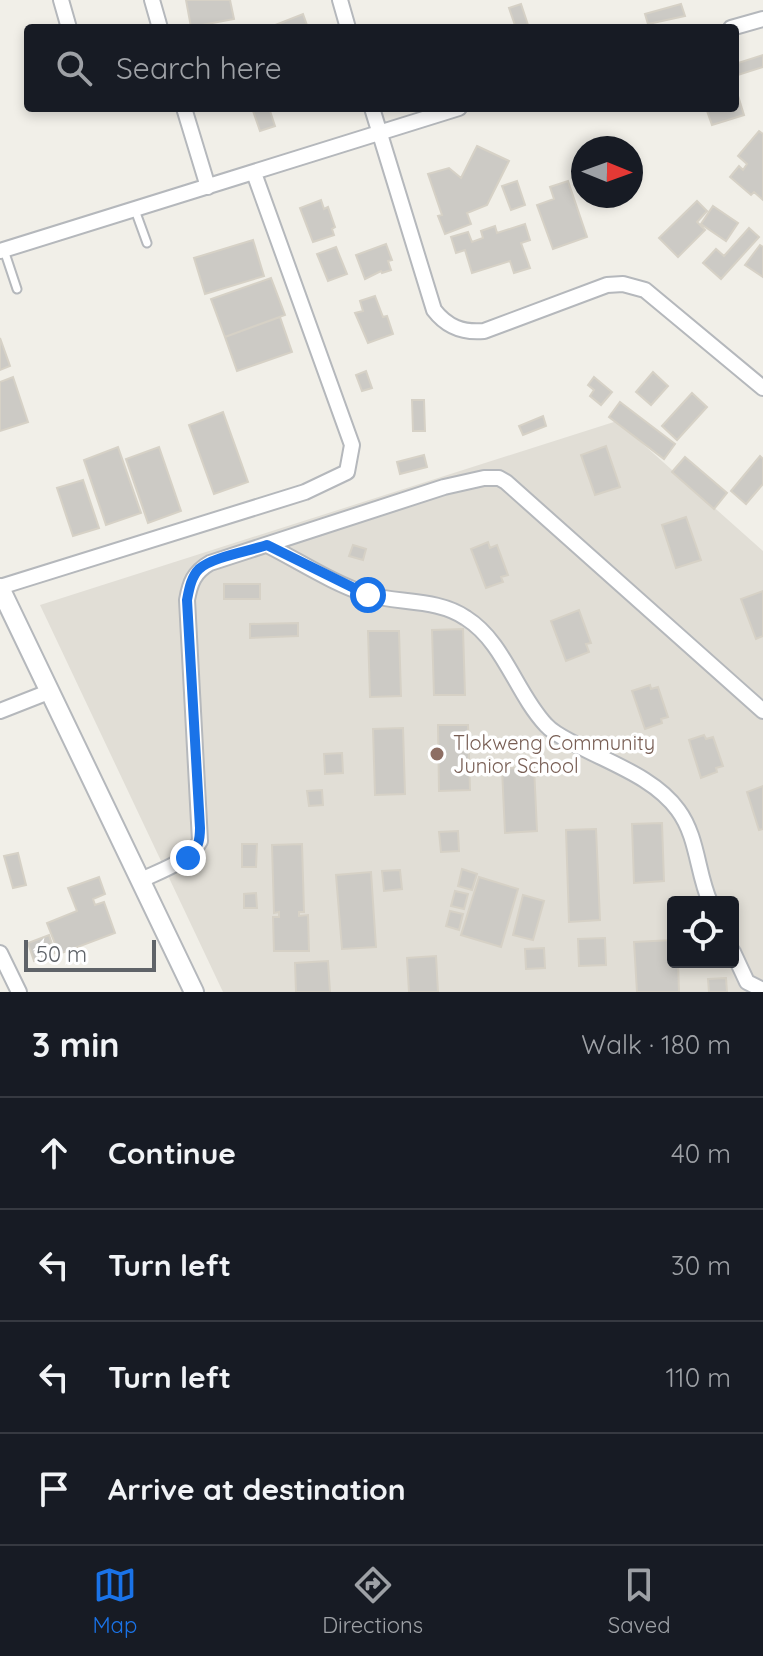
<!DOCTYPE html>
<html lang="en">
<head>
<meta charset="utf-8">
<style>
  :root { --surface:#171b24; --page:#242831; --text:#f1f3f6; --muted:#9ea1a6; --line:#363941; --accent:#1a73e8 }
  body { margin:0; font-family:Quicksand,sans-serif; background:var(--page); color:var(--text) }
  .controls { position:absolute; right:24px; bottom:24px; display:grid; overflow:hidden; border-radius:8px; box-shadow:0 4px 12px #0003 }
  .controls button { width:72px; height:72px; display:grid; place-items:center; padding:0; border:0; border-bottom:2px solid var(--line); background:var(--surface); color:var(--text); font:40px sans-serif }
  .compass { position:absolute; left:571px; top:136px; width:72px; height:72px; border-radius:50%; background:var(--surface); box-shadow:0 4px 12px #0003; rotate:91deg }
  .scale { position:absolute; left:24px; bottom:20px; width:132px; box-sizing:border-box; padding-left:8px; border:4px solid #5f6368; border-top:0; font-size:22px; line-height:28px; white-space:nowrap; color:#5f6368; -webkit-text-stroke:6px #fff; paint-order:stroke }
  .stop { position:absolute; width:24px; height:24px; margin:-18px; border:6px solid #1a73e8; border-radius:50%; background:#fff }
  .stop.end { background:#1a73e8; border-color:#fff; box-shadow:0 2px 8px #0008 }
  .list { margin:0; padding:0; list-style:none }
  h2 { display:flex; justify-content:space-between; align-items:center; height:104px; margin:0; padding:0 32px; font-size:34px }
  h2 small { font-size:26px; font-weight:400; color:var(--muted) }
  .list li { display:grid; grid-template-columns:52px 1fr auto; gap:24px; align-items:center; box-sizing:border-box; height:112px; padding:0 32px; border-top:2px solid var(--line) }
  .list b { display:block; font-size:30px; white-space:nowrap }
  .list em { font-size:26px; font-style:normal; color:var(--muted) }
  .icon { flex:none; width:44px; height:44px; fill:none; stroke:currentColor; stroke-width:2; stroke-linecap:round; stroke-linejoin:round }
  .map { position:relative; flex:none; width:763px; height:992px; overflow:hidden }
  .search { position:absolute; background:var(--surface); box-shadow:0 4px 12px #0003; left:24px; right:24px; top:24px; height:88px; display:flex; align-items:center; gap:20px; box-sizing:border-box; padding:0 28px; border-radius:8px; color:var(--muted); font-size:30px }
  .sheet { height:552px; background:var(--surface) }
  nav { display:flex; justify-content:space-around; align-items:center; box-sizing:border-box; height:112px; border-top:2px solid var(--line); background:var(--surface); font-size:22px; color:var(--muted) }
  nav a { display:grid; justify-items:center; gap:4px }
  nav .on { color:var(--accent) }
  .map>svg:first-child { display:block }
</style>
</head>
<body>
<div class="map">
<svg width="763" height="992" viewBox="0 0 763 992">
  <rect width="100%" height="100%" fill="#f1efe8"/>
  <path fill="#e1ded6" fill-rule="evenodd" d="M617 421 763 551V992H223L40 605ZM673 902H733V962H673Z"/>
  <path fill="#cccac5" stroke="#d6d1c6" stroke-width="2" d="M186 0H230L234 19 191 27Z
    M521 4 529 28H516L509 8Z
    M681 4 685 16 648 24 645 14Z
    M303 14 308 28H276L275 25Z
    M763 55V67L735 76V64Z
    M735 86 744 115 712 125 706 108H735Z
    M252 108H269L275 126 260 131Z
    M759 131 763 134V200L754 192 751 195 730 177 739 166 743 170 747 164 738 156Z
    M477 146 509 161 487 205 467 213 471 224 445 234 438 216 442 215 428 174 449 168 461 178Z
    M517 181 525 205 511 210 502 186Z
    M568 181 587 237 553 249 537 205 554 199 550 187Z
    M321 200 324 209 328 207 335 227 332 229 334 235 313 242 300 208Z
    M697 201 707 211 697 222 705 230 678 257 659 238Z
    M713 206 738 223 726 241 701 224Z
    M525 224 530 240 521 243 530 268 514 273 510 261 472 273 465 250 456 253 451 237 468 232 472 242 483 238 481 231 495 226 497 233Z
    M749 228 759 237 721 279 703 263 716 249 724 256Z
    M253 240 264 276 205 294 194 258Z
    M386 244 392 260 388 261 391 270 382 273 381 271 365 279 356 255Z
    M760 245 763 247V277L745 265Z
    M336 247 347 274 328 281 317 254Z
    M271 278 285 315 225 337 211 299Z
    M375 296 383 317 387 316 393 334 368 343 355 313 363 311 360 301Z
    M280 317 292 352 237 371 225 337Z
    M0 338 10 366 0 370Z
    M366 371 372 388 362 391 356 375Z
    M653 372 668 386 651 405 636 392Z
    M13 377 28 422 0 431V382Z
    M594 377 612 392 601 405 590 396 594 390 588 385Z
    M692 393 707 407 677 440 662 426Z
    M412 400H424L425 431H413Z
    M620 402 675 444 664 459 609 417Z
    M223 412 248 482 214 494 189 425Z
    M543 416 546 426 523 435 519 426Z
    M606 446 620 487 595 495 581 455Z
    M118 447 141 513 106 525 84 460Z
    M159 447 181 511 148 523 126 459Z
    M424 455 427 467 400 474 397 462Z
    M760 456 763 459V484L746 504 731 491Z
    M685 457 727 493 714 509 672 472Z
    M83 480 99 528 73 536 57 488Z
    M686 517 701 560 676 568 662 525Z
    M488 542 490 548 497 545 508 575 501 577 503 582 486 588 471 549Z
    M353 545 366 549 363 560 349 556Z
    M224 584H260V599H224Z
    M763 591V636L756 639 741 599Z
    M579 610 591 643 586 644 589 652 566 661 551 621Z
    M298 623V636L250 638V624Z
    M463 629 465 695H434L432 630Z
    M368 631H399L401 696 370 697Z
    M650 685 651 689 658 687 668 717 661 719 662 723 645 729 632 691Z
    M438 725H468L470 790 439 791Z
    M403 728 405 794 375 795 373 729Z
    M704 735 706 739 713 737 723 766 716 768 717 772 701 778 689 740Z
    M342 753 343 773 325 774 324 754Z
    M534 767 537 831 505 833 502 769Z
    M763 786V829L759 830 747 792Z
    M322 790 323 805 309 806 307 791Z
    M662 823 664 881 634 883 632 824Z
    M596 829 600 920 569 922 566 830Z
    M458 831 459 851 441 852 439 832Z
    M242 844H257L256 867H242Z
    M302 844 304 912H299V916L308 915 309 951H274L273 917H279V912L274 913 272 845Z
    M18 853 26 885 13 888 4 856Z
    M462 869 477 874 472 890 458 886Z
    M400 870 402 889 384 891 382 871Z
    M371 872 376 947 342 949 336 875Z
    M99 877 105 894 93 899 95 905 104 902 115 933 59 954 47 923 77 911 68 888Z
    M479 877 518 889 501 947 461 935Z
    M455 891 468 894 464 909 451 906Z
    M256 893 257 908H244V894Z
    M523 895 544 901 533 940 513 935Z
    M450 911 463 914 459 930 446 926Z
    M49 935 55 953 34 961 28 943Z
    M605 938 606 965 579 966 578 939Z
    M673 940V962H678L679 992H637L634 942Z
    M544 948 545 968 526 969 525 949Z
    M436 956 438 992H409L407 958Z
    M328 961 330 992H296L295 963Z
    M726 978 727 992H709L708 979Z"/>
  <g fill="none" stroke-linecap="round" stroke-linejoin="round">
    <defs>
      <path id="service" d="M135 210 147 243
        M4 250 17 289"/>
      <path id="minor" d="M61 0 69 28
        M152 0 160 28
        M340 0 348 28
        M731 28 763 19
        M184 108 208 187
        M372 108 434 310C447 327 463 333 484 331L607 285 623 284 645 290 763 388
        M0 251 459 108
        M267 545C299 561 332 583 366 594 398 604 437 598 466 618 504 642 516 693 546 725 554 734 566 739 577 745 610 763 655 778 678 810 698 837 697 873 710 902
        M0 587 305 492 347 472 352 445 254 173
        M0 711 51 691
        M141 880C162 870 189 862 200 841L187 600C190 583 194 572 210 563L444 487 484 478H499L506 482 763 711
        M733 952 747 982 763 990
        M0 953 19 992"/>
      <path id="tertiary" d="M0 588 194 992"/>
    </defs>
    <use href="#service" stroke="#b5b8bc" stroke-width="11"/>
    <use href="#minor" stroke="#b5b8bc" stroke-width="18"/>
    <use href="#tertiary" stroke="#b5b8bc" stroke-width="22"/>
    <use href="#service" stroke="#fff" stroke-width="7"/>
    <use href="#minor" stroke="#fff" stroke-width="14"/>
    <use href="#tertiary" stroke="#fff" stroke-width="18"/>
  </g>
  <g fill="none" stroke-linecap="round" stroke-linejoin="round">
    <path stroke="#1a73e8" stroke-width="10" d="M188 858C198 849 200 841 200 828L187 600C189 590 191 577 199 569 212 557 250 551 267 545L368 595"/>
  </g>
  <circle fill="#8d6e63" stroke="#fff" stroke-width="3" cx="437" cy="754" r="8"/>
  <g text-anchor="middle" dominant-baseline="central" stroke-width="7" stroke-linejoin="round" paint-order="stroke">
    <g font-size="20" fill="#785e54" stroke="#fff" text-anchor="start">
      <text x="453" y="742">Tlokweng Community<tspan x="453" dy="23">Junior School</tspan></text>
    </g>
  </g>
</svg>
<div class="controls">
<button><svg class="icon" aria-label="locate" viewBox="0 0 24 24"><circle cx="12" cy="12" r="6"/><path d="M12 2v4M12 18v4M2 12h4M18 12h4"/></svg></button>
</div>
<svg class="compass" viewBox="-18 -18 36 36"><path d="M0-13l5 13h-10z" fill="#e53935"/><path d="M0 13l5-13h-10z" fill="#9ea1a6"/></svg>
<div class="scale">50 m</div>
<div class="stop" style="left:368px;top:595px"></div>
<div class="stop end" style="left:188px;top:858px"></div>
<div class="search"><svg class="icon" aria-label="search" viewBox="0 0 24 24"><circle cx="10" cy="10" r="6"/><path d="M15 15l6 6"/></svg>Search here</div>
</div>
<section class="sheet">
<h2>3 min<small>Walk · 180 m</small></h2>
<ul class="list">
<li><svg class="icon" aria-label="ahead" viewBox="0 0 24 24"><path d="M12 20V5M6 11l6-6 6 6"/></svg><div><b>Continue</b></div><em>40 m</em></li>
<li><svg class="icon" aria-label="left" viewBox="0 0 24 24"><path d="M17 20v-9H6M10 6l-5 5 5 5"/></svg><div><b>Turn left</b></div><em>30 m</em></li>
<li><svg class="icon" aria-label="left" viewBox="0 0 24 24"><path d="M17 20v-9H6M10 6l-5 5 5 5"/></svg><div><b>Turn left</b></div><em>110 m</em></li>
<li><svg class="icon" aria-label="arrive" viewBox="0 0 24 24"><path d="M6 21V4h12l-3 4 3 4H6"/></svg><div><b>Arrive at destination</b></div></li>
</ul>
</section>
<nav>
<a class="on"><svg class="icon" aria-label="map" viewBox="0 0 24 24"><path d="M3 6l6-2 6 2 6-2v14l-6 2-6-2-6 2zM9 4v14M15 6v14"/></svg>Map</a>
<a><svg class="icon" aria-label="directions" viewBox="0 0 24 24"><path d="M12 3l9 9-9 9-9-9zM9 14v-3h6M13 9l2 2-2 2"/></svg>Directions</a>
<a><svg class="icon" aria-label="saved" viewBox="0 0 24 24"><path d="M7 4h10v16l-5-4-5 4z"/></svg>Saved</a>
</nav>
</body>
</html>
